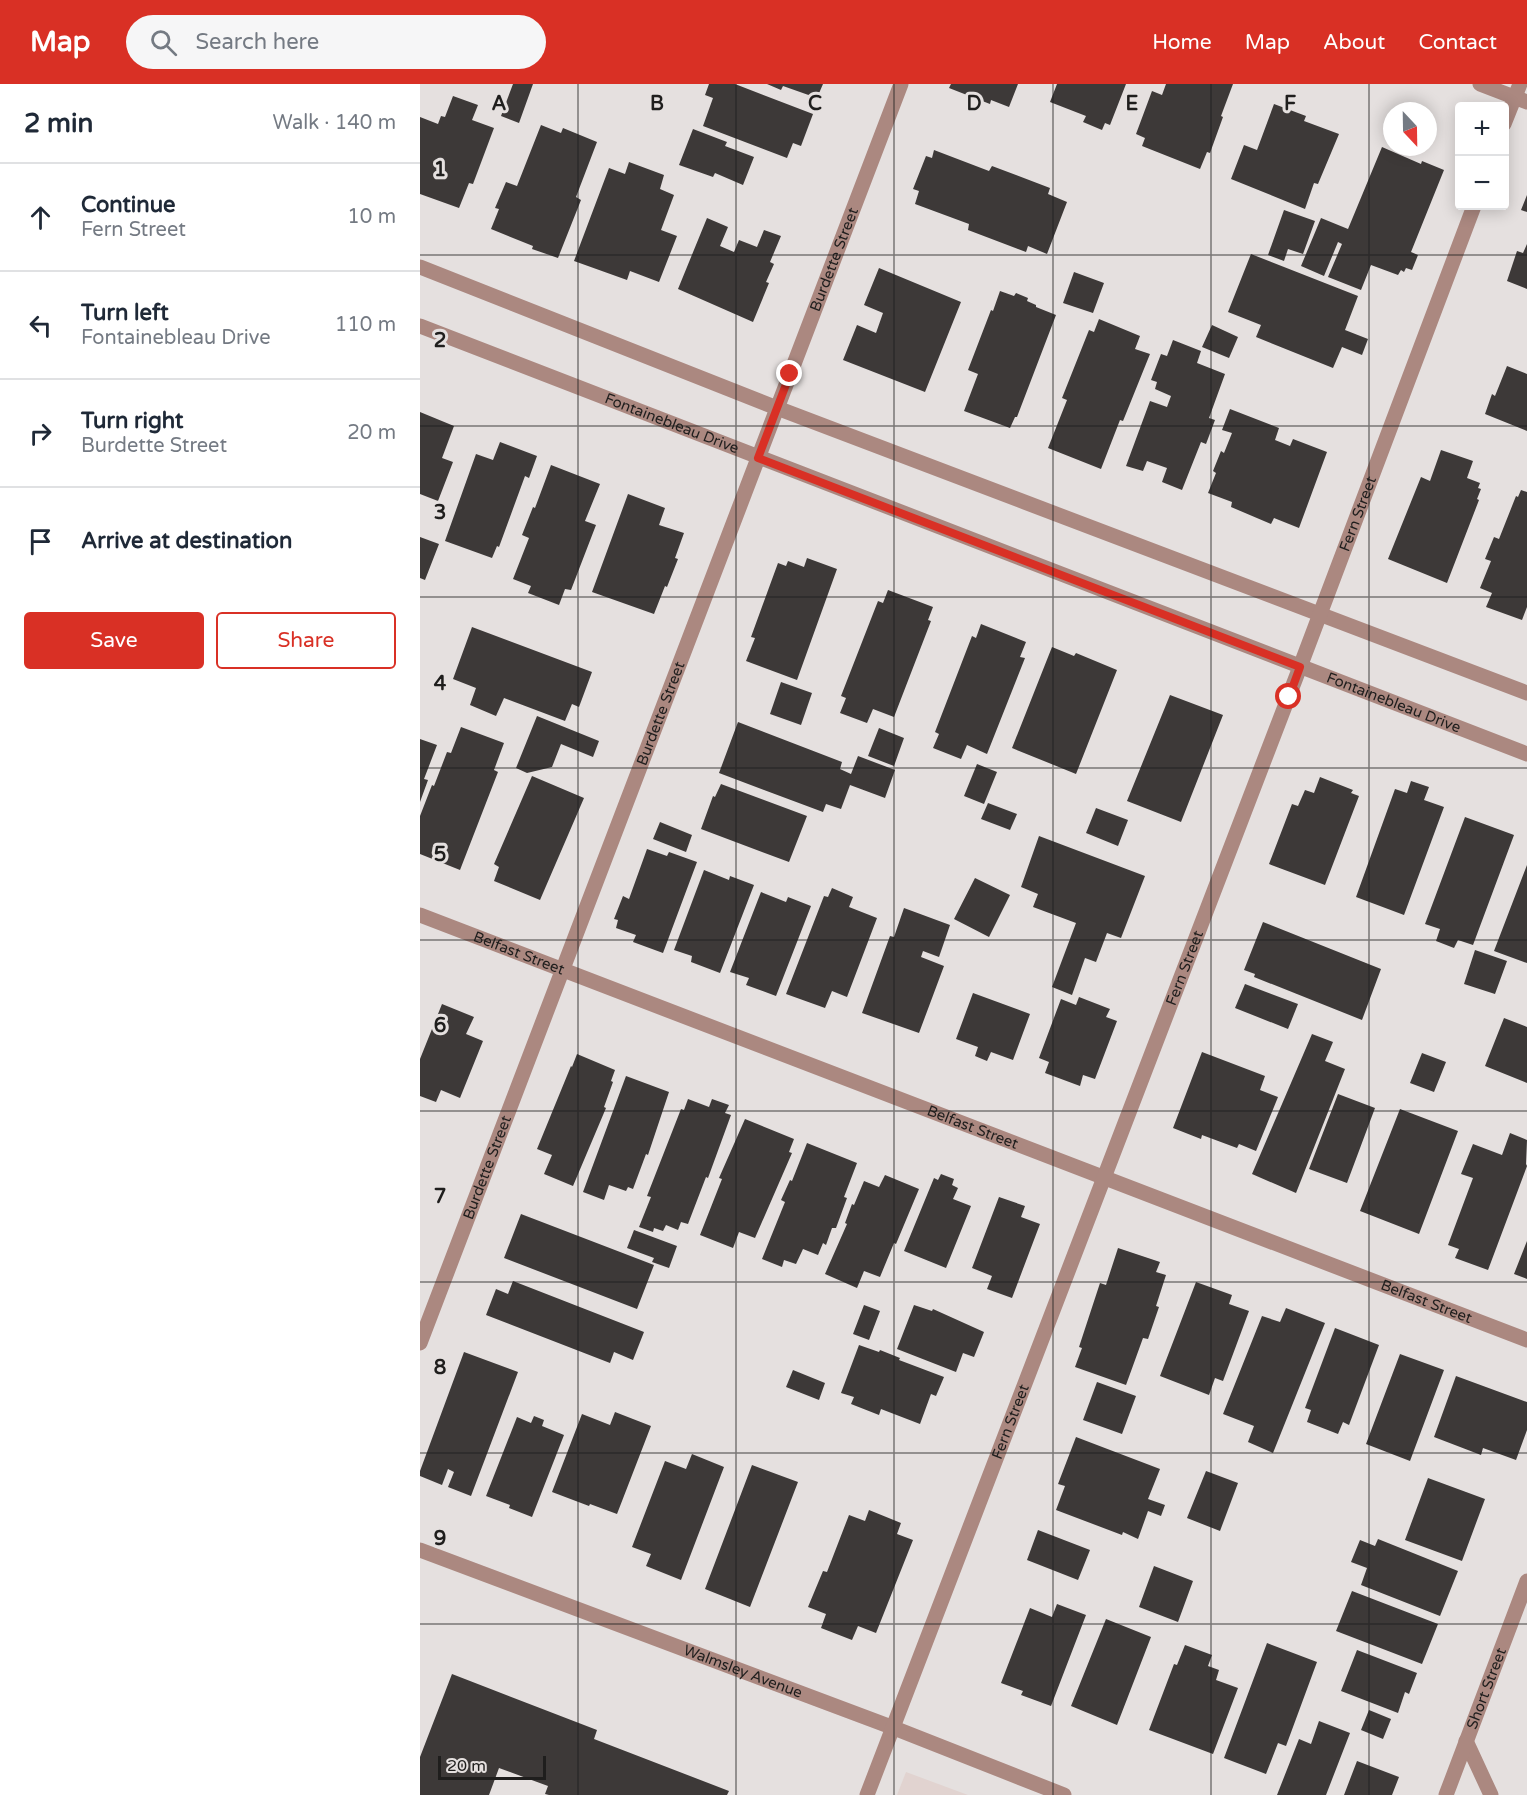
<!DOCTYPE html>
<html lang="en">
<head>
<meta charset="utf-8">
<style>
  :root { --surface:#fff; --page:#f6f6f7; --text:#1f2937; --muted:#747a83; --line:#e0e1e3; --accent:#d93025 }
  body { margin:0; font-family:"Varela Round",sans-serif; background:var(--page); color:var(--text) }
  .controls { position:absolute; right:18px; top:18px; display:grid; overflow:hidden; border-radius:6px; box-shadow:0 3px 15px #0003 }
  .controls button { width:54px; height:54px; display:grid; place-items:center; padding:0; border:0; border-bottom:2px solid var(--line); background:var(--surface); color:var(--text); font:30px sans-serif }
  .compass { position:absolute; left:963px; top:18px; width:54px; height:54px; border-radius:50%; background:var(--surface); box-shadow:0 3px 15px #0003; rotate:158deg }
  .scale { position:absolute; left:18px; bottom:15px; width:108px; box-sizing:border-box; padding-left:6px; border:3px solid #1f1e1d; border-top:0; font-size:16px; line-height:21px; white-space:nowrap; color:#1f1e1d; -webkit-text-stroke:4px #e5e0df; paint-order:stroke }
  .stop { position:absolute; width:18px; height:18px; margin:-14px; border:4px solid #d93025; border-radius:50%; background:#fff }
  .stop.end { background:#d93025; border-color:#fff; box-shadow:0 2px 6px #0008 }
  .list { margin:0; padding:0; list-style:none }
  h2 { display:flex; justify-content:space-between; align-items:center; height:78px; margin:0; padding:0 24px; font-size:26px }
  h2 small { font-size:20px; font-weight:400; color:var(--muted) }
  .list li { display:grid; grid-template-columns:39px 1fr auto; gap:18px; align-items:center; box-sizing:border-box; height:108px; padding:0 24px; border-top:2px solid var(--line) }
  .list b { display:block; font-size:22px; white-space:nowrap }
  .list p { margin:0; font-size:20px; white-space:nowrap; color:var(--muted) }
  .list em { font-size:20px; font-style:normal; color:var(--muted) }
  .actions { display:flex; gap:12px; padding:18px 24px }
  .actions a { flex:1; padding:14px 0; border:2px solid var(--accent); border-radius:6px; text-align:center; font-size:21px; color:var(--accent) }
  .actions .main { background:var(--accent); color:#fff }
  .icon { flex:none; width:33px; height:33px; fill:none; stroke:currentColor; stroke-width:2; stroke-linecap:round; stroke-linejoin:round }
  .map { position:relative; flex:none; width:1107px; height:1711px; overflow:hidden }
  header { display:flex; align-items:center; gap:36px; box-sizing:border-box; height:84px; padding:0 30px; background:var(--accent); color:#fff }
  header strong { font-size:28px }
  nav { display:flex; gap:33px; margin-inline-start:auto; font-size:21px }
  .search { width:420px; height:54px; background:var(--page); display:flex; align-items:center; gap:15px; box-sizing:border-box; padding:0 21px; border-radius:33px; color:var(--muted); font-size:22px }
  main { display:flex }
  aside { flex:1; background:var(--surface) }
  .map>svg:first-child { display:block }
</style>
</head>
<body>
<header>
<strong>Map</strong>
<div class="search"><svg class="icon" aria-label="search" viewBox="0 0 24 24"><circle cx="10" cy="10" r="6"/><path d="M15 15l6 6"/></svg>Search here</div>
<nav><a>Home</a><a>Map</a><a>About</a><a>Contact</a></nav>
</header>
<main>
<aside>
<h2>2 min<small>Walk · 140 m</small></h2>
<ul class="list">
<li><svg class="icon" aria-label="ahead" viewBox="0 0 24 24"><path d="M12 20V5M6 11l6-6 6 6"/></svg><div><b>Continue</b><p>Fern Street</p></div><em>10 m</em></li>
<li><svg class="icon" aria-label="left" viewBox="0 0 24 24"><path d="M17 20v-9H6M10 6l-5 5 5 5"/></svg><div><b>Turn left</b><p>Fontainebleau Drive</p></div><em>110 m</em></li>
<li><svg class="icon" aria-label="right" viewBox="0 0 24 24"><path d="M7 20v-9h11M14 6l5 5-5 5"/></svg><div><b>Turn right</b><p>Burdette Street</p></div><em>20 m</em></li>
<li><svg class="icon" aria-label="arrive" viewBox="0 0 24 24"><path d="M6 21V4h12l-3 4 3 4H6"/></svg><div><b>Arrive at destination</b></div></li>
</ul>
<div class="actions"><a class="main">Save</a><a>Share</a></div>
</aside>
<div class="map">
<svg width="1107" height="1711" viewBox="0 0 1107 1711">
  <rect width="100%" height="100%" fill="#e5e0df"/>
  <path fill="#e1d3d0" d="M486 1688 548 1711H477Z"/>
  <path fill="#3d3938" d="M93 0H113L99 39 81 32Z
    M289 0H315L393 30 381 62 373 59 367 74 283 42 293 14 285 11Z
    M347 0H403L397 14 363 2 361 6Z
    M531 0H598L589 23 571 16 570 20 529 4Z
    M637 0H706L690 41 685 39 682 46 663 38 666 32 630 18Z
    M746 0H813L801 32 803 33 790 69 787 68 780 85 722 62 725 54 716 50 732 7 742 11Z
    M33 12 58 21 52 36 74 44 53 100 49 99 39 124 0 110V33L18 40 21 32 25 33Z
    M854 20 886 32 884 37 919 50 898 100 894 99 885 125 811 95 824 61 837 66Z
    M121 41 141 49 143 44 177 58 156 113 161 116 138 174 112 165 113 162 71 145 79 125 75 124 86 98 97 102Z
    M273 45 307 58 305 62 334 73 323 101 295 89 293 93 259 81Z
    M962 63 1001 80 1002 77 1024 86 991 168 998 171 992 186 986 184 984 188 981 186 978 191 951 181 941 206 908 193 922 160 918 158 904 192 881 182 901 134 928 145Z
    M514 66 569 87 572 82 630 104 628 110 647 118 627 170 608 162 606 168 548 146 549 140 495 120 499 107 493 105 506 72 512 74Z
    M209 78 244 91 240 105 254 111 241 146 257 152 239 198 210 187 207 196 154 177 189 84 205 90Z
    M1107 111V128L1101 126Z
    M864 126 895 137 883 170 868 165 864 177 848 171Z
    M287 134 308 143 300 162 314 168 319 156 337 163 344 146 361 152 350 178 354 180 346 198 349 199 333 238 258 205Z
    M1107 160V205L1087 197 1097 167 1103 169Z
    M831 170 938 212 925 246 948 255 942 271 922 263 913 284 836 253 841 241 808 228Z
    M459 184 541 218 505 308 423 276 437 241 456 249 463 229 444 221Z
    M654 188 684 199 673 229 643 219Z
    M580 207 594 212 596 209 608 214 607 217 616 221V223L636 231 597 333H595L590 344 544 327 558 290 548 286 571 226 573 227Z
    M679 235 720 252 715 265 730 270 703 337 700 336 681 385 628 364 647 316 642 314 669 246 674 248Z
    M792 241 818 253 809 274 782 263Z
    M753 256 781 267 777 279 805 290 789 334 795 336 786 360 781 358 762 406 742 398 747 384 727 377 723 387 706 382 730 317 747 323 751 312 735 305 737 298 731 296 741 270 747 272Z
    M1087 282 1107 290V347L1065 330 1072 310 1075 312Z
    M810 325 859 344 855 356 870 362 873 355 907 368 879 444 854 434 851 440 811 423 812 418 788 409 796 389 793 387 801 367 804 369 812 349 802 346Z
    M0 328 34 342 22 374 33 378 18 417 0 410Z
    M80 358 117 372 109 394 105 392 79 463 77 462 72 474 25 457 56 370 73 376Z
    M1021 366 1053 377 1047 394 1060 399 1058 404 1061 405 1057 415 1059 416 1027 499 968 475 1001 393 1010 397Z
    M131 381 180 400 165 437 176 441 151 506 145 505 139 521 108 509 111 502 93 495 109 454 102 451 113 423 115 424Z
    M1101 406 1107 408V523L1102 536 1066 523 1072 509 1060 504 1071 477 1065 475 1074 453 1079 455 1096 412 1098 413Z
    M208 410 245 424 239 441 264 449 255 474 258 475 247 503 245 502 234 530 172 508Z
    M0 453 19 460 5 496 0 494Z
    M387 474 417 485 377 596 326 577 335 554 331 553 358 479 366 482 368 477 384 483Z
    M468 506 513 523 508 536 511 537 474 633 453 625 447 639 420 629 426 614 421 612 458 517 463 519Z
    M561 540 606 558 600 573 605 574 567 670 547 661 541 675 513 664 519 650 515 648 552 552 556 554Z
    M52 543 172 588 159 623 152 620 145 637 84 614 76 632 50 621 56 604 33 595Z
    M632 563 654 572 656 569 697 586 656 690 592 664Z
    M361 598 392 609 381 641 350 630Z
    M750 611 803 631 761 738 707 717Z
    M117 632 179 657 173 673 141 660 132 683 107 689 96 684Z
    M318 638 422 678 420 685 431 690 438 672 475 686 465 714 430 701 421 725 406 720 403 728 299 689Z
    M41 643 84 659 74 686 78 688 40 786 0 770V732L12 701 14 702 27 668 31 669Z
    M459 644 484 654 474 682 448 672Z
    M0 655 17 661 4 695 8 696 0 718Z
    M557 680 577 688 564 720 544 712Z
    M112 692 164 714 120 816 74 797 79 783 74 780Z
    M900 693 933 706 931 709 939 712 905 801 849 780 872 720 878 722 885 706 894 709Z
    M991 697 1009 703 1004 716 1024 723 984 831 936 813 975 705 987 709Z
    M301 700 387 732 369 778 281 745 293 712 295 713Z
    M568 719 597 730 590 746 561 735Z
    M676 724 708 736 698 762 666 749Z
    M1045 733 1094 751 1053 861 1038 856 1034 864 1016 857 1020 845 1005 840Z
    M240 738 272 751 266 768 233 755Z
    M619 752 725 792 701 854 687 849 676 878 665 874 652 911 632 903 656 839 613 823 618 810 601 803Z
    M227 765 247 772 249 768 277 778 243 869 213 858 216 851 196 844 198 836 194 835 203 812 209 815Z
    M1107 781V879L1074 867Z
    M284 786 309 796 310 792 334 801 300 889 271 878 272 872 254 866Z
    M555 794 590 811 569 853 534 835Z
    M412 804 433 813 429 823 457 834 427 913 412 907 405 924 366 910 404 812 408 813Z
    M341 808 366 818 368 813 391 822 356 912 326 901 329 894 310 888Z
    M484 824 530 841 519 873 503 867 501 873 524 882 499 949 442 929 470 852 474 853Z
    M843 838 961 885 942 936 834 893 835 890 824 886Z
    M1055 866 1087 877 1075 910 1044 900Z
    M825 900 878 920 868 945 815 924Z
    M553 909 610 930 593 976 571 968 567 977 555 972 558 963 536 955Z
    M659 913 690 925 686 933 697 937 675 995 663 991 660 1002 625 989 629 978 619 974 641 915 656 921Z
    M22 920 54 933 46 950 63 957 40 1014 21 1006 16 1018 0 1012V975Z
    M1084 934 1107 943V999L1065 982Z
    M892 950 913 958 905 977 925 985 876 1109 832 1090Z
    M782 968 845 992 840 1006 858 1013 836 1067 819 1060 817 1064 782 1051 781 1055 753 1044Z
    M1002 969 1026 978 1014 1008 990 999Z
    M157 970 195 986 191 997 193 998 184 1023 186 1024 153 1102 124 1090 132 1071 117 1065 151 982 152 983Z
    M206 992 249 1008 228 1071 226 1070 213 1105 208 1103 206 1107 189 1101 184 1116 163 1108Z
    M918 1010 955 1024 927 1099 889 1085Z
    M268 1015 289 1023 292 1015 309 1021 305 1029 311 1031 288 1094 286 1093 268 1140 261 1138 258 1146 246 1141 243 1147 234 1144 233 1148 219 1143 231 1113 227 1112 261 1025 264 1026Z
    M980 1025 1038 1047 999 1150 940 1127Z
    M325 1035 374 1055 369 1068 372 1069 335 1154 319 1148 313 1164 280 1151 302 1095 299 1094Z
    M1090 1049 1107 1056 1106 1080 1107 1082 1068 1186 1035 1174 1039 1165 1028 1161 1053 1094 1041 1090 1053 1060 1082 1071Z
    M387 1059 437 1079 424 1113 427 1114 416 1144H412L406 1161 403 1159 398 1171 383 1165 376 1180 364 1176 362 1183 342 1175 365 1118 361 1116 370 1096 372 1097Z
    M521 1090 534 1095 532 1101 538 1104 533 1115 551 1122 526 1184 484 1167 514 1094 518 1096Z
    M465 1091 499 1105 476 1160 474 1159 460 1193 444 1187 437 1204 405 1190 427 1140 425 1139 432 1120 434 1121 444 1097 459 1103Z
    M579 1113 605 1122 601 1133 620 1140 592 1214 567 1205 572 1192 552 1184Z
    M101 1130 234 1181 217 1225 84 1174Z
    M214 1146 257 1162 249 1184 232 1178 234 1174 207 1164Z
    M1107 1157V1195L1094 1190Z
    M698 1164 740 1178 736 1188 746 1191 736 1222 739 1223 728 1255 723 1254 706 1301 655 1283 662 1264 659 1263 680 1199 686 1201Z
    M93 1197 224 1248 213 1276 194 1268 190 1279 66 1231 76 1205 88 1210Z
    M776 1198 812 1211 809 1220 829 1227 803 1297 795 1294 789 1311 740 1292Z
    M444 1221 460 1227 449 1256 433 1250Z
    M494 1221 512 1227 513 1225 564 1248 554 1273 543 1269 536 1288 477 1265Z
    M866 1224 905 1239 853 1369 828 1358 834 1342 803 1330 842 1232 860 1238Z
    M915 1244 959 1261 929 1341 923 1338 918 1350 887 1338 891 1326 885 1324Z
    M439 1261 459 1268 460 1266 480 1274 479 1276 524 1293 516 1312 511 1310 500 1340 461 1325 459 1331 431 1320 434 1313 421 1309Z
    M44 1268 98 1288 51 1412 28 1403 34 1388 28 1385 22 1401 0 1392V1387Z
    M980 1270 1024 1286 990 1377 946 1360Z
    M373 1286 405 1299 399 1316 366 1303Z
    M1036 1292 1107 1318V1346L1096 1376 1063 1364 1061 1371 1014 1353Z
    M677 1298 716 1312 702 1350 663 1336Z
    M195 1328 231 1342 197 1430 170 1420 169 1422 132 1408 162 1330 190 1341Z
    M114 1332 124 1336 122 1342 144 1351 112 1433 89 1424 90 1421 66 1412 97 1333 111 1339Z
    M656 1353 740 1385 728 1415 745 1421 741 1432 728 1427 718 1455 703 1448 702 1451 636 1426 645 1402 638 1400Z
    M272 1370 304 1383 261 1496 226 1482 231 1470 212 1463 245 1377 266 1385Z
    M332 1381 378 1398 330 1523 285 1505Z
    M786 1387 818 1399 800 1447 767 1434Z
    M1008 1394 1065 1415 1042 1477 985 1456Z
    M449 1426 481 1439 477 1450 493 1456 456 1549 438 1542 432 1556 401 1544 406 1530 388 1523 403 1487 407 1488 429 1431 445 1437Z
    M618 1446 670 1466 658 1496 607 1476Z
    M958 1455 1038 1487 1020 1532 941 1501 947 1484 931 1478 940 1456 955 1462Z
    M734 1482 773 1497 758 1538 719 1523Z
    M932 1507 1018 1540 1002 1580 916 1547Z
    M637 1520 666 1531 631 1622 601 1611 603 1607 581 1599 610 1524 632 1533Z
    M686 1535 731 1553 697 1641 651 1622Z
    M847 1559 897 1578 866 1662 858 1659 846 1690 804 1674Z
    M765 1561 792 1571 788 1582 799 1586 796 1596 818 1604 793 1670 729 1646 754 1580 757 1581Z
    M937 1566 997 1589 989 1610 985 1608 978 1629 921 1607Z
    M32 1590 177 1646 174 1655 309 1707 307 1711H129L125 1710 128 1702 79 1684 69 1711H0V1673Z
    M949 1626 971 1635 963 1655 941 1646Z
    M899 1637 930 1649 906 1711H857L879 1655 891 1660Z
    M937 1677 979 1693 972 1711H924Z"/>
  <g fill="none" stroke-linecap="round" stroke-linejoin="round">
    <g stroke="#ab8880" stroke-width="15">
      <path d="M1060 0 1107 18"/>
      <path d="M1084 40 1100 0"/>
      <path d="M0 183 357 324 1107 609"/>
      <path id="s1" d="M0 242 1107 670"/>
      <path id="s2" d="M0 831 1107 1256"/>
      <path id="s3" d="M0 1259 481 0"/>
      <path id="s4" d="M0 1466 474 1644 644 1711"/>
      <path d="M1046 1657 1071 1711"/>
      <path id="s5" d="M447 1711 880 583 1054 122"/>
      <path id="s6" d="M1026 1711 1107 1497"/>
    </g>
  </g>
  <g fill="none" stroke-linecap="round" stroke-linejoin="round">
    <path stroke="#d93025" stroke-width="8" d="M370 290 338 374 880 583 869 613"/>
  </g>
  <path fill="none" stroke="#1f1e1d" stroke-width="1.5" stroke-opacity="0.55" d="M158 0V1711M316 0V1711M474 0V1711M633 0V1711M791 0V1711M949 0V1711M0 171H1107M0 342H1107M0 513H1107M0 684H1107M0 856H1107M0 1027H1107M0 1198H1107M0 1369H1107M0 1540H1107"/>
  <g text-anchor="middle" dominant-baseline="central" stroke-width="6" stroke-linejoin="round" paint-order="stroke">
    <g font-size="15" fill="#1f1e1d" stroke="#e5e0df">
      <text stroke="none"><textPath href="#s3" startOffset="1160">Burdette Street</textPath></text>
      <text stroke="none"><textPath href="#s1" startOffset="270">Fontainebleau Drive</textPath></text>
      <text stroke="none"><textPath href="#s5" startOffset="1372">Fern Street</textPath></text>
      <text stroke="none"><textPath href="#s1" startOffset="1044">Fontainebleau Drive</textPath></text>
      <text stroke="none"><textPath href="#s3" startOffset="674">Burdette Street</textPath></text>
      <text stroke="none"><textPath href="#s2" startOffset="106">Belfast Street</textPath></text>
      <text stroke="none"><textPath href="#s5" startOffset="886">Fern Street</textPath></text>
      <text stroke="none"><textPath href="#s2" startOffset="592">Belfast Street</textPath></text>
      <text stroke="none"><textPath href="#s3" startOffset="188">Burdette Street</textPath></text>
      <text stroke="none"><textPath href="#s2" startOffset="1078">Belfast Street</textPath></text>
      <text stroke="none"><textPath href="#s5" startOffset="400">Fern Street</textPath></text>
      <text stroke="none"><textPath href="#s4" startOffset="345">Walmsley Avenue</textPath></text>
      <text stroke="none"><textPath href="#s6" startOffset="114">Short Street</textPath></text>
    </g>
  </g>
  <g font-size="20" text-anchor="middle" font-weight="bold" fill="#1f1e1d" stroke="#e5e0df" stroke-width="6" stroke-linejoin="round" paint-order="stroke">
    <text x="79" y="26">A</text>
    <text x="237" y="26">B</text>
    <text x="395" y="26">C</text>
    <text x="554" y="26">D</text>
    <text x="712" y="26">E</text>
    <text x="870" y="26">F</text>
    <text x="20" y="92">1</text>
    <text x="20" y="263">2</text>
    <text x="20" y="435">3</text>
    <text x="20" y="606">4</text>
    <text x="20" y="777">5</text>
    <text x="20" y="948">6</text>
    <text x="20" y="1119">7</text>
    <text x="20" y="1290">8</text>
    <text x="20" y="1461">9</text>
  </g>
</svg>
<div class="controls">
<button>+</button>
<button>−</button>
</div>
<svg class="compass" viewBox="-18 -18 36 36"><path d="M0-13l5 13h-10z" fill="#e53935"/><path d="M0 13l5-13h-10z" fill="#747a83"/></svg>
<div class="scale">20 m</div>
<div class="stop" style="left:869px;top:613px"></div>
<div class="stop end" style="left:370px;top:290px"></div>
</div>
</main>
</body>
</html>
